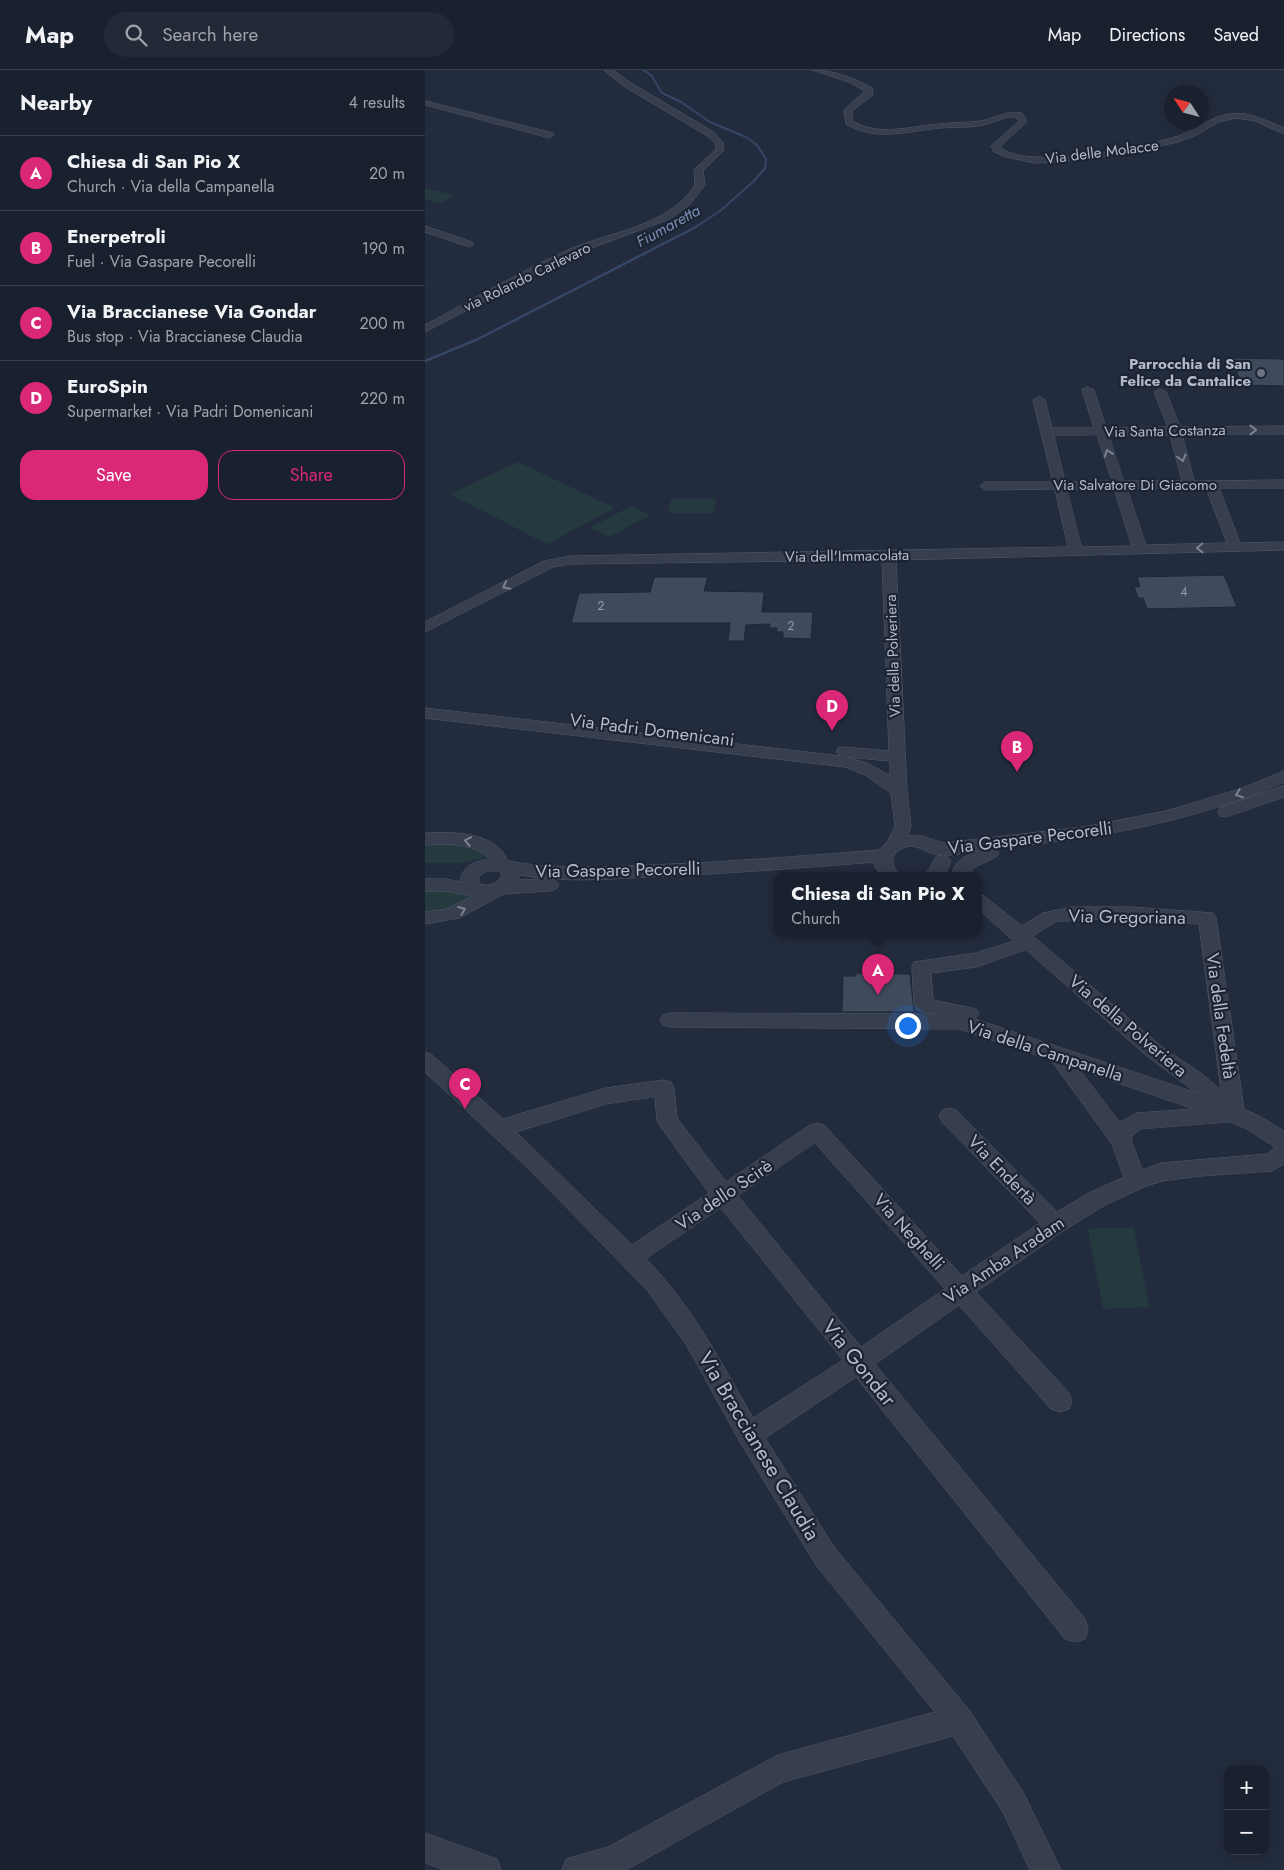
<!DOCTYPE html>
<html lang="en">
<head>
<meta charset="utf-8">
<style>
  :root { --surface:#1a212e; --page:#232936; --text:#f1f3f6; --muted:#9fa3aa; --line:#383e4a; --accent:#db2777 }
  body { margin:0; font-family:Jost,sans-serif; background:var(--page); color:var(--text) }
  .controls { position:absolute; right:15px; bottom:15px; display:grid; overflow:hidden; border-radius:10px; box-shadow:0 2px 12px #0003 }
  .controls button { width:45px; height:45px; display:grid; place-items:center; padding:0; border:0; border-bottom:1px solid var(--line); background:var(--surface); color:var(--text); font:25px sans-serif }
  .compass { position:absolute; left:739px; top:15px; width:45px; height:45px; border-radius:50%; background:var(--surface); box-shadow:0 2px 12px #0003; rotate:306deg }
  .you { position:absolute; left:482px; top:955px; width:18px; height:18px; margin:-12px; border:4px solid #fff; border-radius:50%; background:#1a73e8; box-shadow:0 0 0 8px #1a73e833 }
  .badge { display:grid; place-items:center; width:32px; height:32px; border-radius:50%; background:var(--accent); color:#fff; font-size:16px; font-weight:700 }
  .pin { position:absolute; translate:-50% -41px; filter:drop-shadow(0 1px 2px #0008) }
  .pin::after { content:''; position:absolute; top:26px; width:18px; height:15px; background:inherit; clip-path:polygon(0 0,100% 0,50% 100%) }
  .popup { position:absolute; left:349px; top:802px; width:208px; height:65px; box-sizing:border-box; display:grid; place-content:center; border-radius:10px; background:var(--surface); filter:drop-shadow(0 1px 4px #0005); font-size:16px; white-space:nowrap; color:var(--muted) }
  .popup b { font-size:19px; color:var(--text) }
  .popup::after { content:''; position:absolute; left:50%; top:100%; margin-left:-10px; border:10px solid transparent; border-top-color:var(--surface) }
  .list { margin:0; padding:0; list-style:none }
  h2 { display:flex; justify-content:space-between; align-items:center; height:65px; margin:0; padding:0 20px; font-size:21px }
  h2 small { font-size:16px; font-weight:400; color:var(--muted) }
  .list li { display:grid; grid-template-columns:32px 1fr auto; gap:15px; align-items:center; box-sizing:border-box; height:75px; padding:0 20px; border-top:1px solid var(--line) }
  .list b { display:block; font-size:19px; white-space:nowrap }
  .list p { margin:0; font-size:16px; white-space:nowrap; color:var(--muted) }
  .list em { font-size:16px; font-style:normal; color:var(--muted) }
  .actions { display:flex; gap:10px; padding:15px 20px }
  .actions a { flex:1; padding:11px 0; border:1px solid var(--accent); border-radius:15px; text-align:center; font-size:18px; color:var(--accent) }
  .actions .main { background:var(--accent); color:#fff }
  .icon { flex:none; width:28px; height:28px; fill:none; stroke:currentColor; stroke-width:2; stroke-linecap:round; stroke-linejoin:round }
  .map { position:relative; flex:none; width:859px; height:1800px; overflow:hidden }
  header { display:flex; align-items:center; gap:30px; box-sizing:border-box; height:70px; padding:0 25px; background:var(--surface); border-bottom:1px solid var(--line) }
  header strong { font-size:24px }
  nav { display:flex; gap:28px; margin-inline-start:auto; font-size:18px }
  .search { width:350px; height:45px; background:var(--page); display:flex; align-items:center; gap:12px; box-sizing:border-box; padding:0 18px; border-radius:28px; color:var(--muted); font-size:19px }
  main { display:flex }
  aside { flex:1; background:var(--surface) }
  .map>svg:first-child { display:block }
</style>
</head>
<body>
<header>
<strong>Map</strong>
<div class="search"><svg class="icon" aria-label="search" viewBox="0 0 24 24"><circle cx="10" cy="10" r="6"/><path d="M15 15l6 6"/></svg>Search here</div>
<nav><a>Map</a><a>Directions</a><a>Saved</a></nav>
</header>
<main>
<aside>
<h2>Nearby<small>4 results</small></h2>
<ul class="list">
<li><span class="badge">A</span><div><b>Chiesa di San Pio X</b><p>Church · Via della Campanella</p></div><em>20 m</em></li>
<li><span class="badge">B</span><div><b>Enerpetroli</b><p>Fuel · Via Gaspare Pecorelli</p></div><em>190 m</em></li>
<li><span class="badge">C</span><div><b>Via Braccianese Via Gondar</b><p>Bus stop · Via Braccianese Claudia</p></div><em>200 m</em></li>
<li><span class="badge">D</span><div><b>EuroSpin</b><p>Supermarket · Via Padri Domenicani</p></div><em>220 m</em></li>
</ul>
<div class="actions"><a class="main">Save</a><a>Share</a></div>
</aside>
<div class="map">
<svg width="859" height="1800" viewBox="0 0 859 1800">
  <rect width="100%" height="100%" fill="#232c3e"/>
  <path fill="#253a3f" d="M0 118 31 126 15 133 0 129Z
    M93 392 190 438 122 474 25 424Z
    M246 429H291L289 443H243Z
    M206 436 225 445 184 467 165 458Z
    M0 772 35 773 66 786 35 793H0Z
    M0 818 53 825 33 838 0 842Z
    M708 1157 725 1237 678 1239 663 1159Z"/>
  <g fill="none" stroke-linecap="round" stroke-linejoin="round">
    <path stroke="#364666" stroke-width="2" d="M218 0 226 5 237 23 256 32 285 52 321 67 332 75 341 89 340 98 329 111 295 141 269 158"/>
    <path stroke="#364666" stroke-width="2.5" d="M0 291 53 269 271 157"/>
  </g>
  <path fill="#3f4a5d" stroke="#1e2635" d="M808 288 859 289V316L816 315Z
    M799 505 812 537 722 539 718 528H713L709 517H715L712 507Z
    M229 507H283L279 521 339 522 337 542H388L386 569 358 568V562H351L352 558H344L345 554 321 555 319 571H303L305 553H146L154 523 225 522Z
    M431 903 485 904 489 942H417L418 906H431Z"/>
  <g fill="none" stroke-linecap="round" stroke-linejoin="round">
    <defs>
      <path id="minor" d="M179 0H188L206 13 287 61 298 72 299 80 278 101 280 115 264 135 245 149 150 184 0 262V255C47 230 94 202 143 180 186 161 243 157 270 115L269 100 291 79 290 73 281 65 200 17Z
        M388 0C409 0 429 8 447 18L448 25 427 41 428 51C453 67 487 56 514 54 528 52 542 53 556 51 571 48 581 40 597 43L602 51 575 77C600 101 724 77 756 65 773 59 786 46 805 44 824 41 842 51 859 58V64L830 51 811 48 794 52 769 66 753 72 698 84 637 92 610 93 581 87 569 82 566 76 594 51 591 47C579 46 569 53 558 55 544 58 529 57 515 58 484 61 449 72 421 54L419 40 440 21 426 13Z
        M0 31 128 63 129 65 125 68 0 35Z
        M0 156 47 172 49 174 44 177 0 162Z
        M663 317 669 320 681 358 743 357 729 322 735 319 741 322 755 357 859 356V364H757L769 411 859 410V418H794L815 473 859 472V480L471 490 482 721 486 756 483 766H497L518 773 659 757 741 741 815 719 859 701V712C767 753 670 768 571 779L574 783 571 787 548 798 545 806H527C528 791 541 785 555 781 542 782 528 786 515 785 496 784 488 765 468 786V796L476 806H457L450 797V792C375 798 299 804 223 807 181 809 137 813 95 805L93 810 125 809 131 811 134 815 131 819 125 821 79 824 34 848 0 854V842L22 839 48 826 21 821H0V809H21L35 812C37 796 50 791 64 789 48 772 22 774 0 775V763C29 762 69 761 83 791 131 800 179 797 227 795 303 792 378 786 454 780L463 771 470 756 466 723 440 705 420 697 0 648V638L416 686 411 682 413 678 419 677 464 681 457 490 146 494 128 497 0 562V552L119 491 146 486 643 477 630 419 561 420 555 416 561 412H628L608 330 614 326 620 330 627 358H669L657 320ZM672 365 687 411 640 412 629 366ZM684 365H745L757 411H699ZM781 418 802 473 721 475 702 419ZM642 419H689L707 476 657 477ZM421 687 465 691V706L444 694ZM63 801H75L77 805C73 814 61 818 53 813L54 806Z
        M859 716V727L801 747 795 746 793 742 795 738Z
        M517 785 523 787 526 791 520 805 500 806 511 787Z
        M553 824 559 826 597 856 618 843 647 837H705L788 843 791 848 819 1039 836 1047 859 1061V1094L847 1101 775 1106 737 1111 719 1117 680 1135 638 1161 551 1222 644 1323 647 1331 644 1339 635 1342 626 1339 534 1235 450 1294 660 1549 663 1559 660 1569 650 1572 640 1569 431 1307 340 1368 409 1477 544 1640 598 1722 636 1800H605L578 1742 528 1666 358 1712 201 1800H137L141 1789 183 1777 353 1685 510 1642 391 1495 315 1372 261 1274 222 1220 105 1100 0 1002V982L7 985 78 1049 181 1018 239 1010 246 1012 249 1018 252 1048 301 1112 385 1055 392 1053 399 1055 537 1206 615 1153 517 1052 514 1046 517 1040 524 1038 531 1040 632 1142 664 1123 699 1107 687 1074 626 990 534 959 245 957 238 955 235 950 238 945 245 943 510 944 492 940 489 935 487 897 489 892 551 883 589 871 553 839ZM666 849 774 854 796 1020 777 1004 737 977 608 866 630 852ZM601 880 723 987 772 1023 550 949 554 944 551 939 508 930 506 903 551 897ZM655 1000 769 1039 712 1043 695 1052ZM230 1027 232 1050 235 1056 284 1123 207 1175 91 1062 181 1034ZM806 1052 822 1059 850 1077 842 1084 736 1093 717 1100 706 1070 707 1066 716 1059ZM390 1073 520 1219 436 1277 313 1126ZM296 1138 418 1290 328 1348C296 1293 267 1235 221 1189Z
        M0 1763 72 1789 76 1800H20L0 1793Z"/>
    </defs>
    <use href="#minor" stroke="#525a69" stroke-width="1"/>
    <use href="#minor" fill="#373f4e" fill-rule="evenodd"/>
  </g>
  <defs><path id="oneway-chevron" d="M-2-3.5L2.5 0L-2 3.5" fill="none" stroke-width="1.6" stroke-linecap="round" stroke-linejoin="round" transform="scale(1.25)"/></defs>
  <g stroke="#7b8392">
    <use href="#oneway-chevron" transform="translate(828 360)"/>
    <use href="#oneway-chevron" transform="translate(683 383) rotate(-109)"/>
    <use href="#oneway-chevron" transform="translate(757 388) rotate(75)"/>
    <use href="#oneway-chevron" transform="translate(775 478) rotate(179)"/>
    <use href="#oneway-chevron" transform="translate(81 516) rotate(153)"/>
    <use href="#oneway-chevron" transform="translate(814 724) rotate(159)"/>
    <use href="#oneway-chevron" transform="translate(43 771) rotate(-169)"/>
    <use href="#oneway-chevron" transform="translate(37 840) rotate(-23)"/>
  </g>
  <circle fill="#6b7280" stroke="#1c2433" stroke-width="2" cx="836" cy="303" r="5"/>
  <g text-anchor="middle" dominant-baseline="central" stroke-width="4.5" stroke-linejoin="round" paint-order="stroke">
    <g font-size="12" fill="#969eae">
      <text x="759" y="522">4</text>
      <text x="176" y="536">2</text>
      <text x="366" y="556">2</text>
    </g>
    <g font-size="15" fill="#b3bac9" stroke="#1c2433">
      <text transform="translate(677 82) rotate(-7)">Via delle Molacce</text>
      <text transform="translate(102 207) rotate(-26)">via Rolando Carlevaro</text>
      <text transform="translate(740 361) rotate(-1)">Via Santa Costanza</text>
      <text x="710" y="415">Via Salvatore Di Giacomo</text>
      <text transform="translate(422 486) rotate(-1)">Via dell'Immacolata</text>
      <text transform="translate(468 586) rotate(-92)">Via della Polveriera</text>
    </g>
    <g font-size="15" font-weight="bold" fill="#b3bac9" stroke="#1c2433" text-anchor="end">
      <text x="826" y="294">Parrocchia di San<tspan x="826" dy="17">Felice da Cantalice</tspan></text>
    </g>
    <g font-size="16" font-style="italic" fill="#7a8db2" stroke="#1c2433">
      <text transform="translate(243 156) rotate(-29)">Fiumaretta</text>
    </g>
    <g font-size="18" fill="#b3bac9" stroke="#1c2433">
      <text transform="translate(227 660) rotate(7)">Via Padri Domenicani</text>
      <text transform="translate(605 768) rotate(-7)">Via Gaspare Pecorelli</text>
      <text transform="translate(193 800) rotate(-1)">Via Gaspare Pecorelli</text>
      <text transform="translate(702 847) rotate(1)">Via Gregoriana</text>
      <text transform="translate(796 946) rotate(82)">Via della Fedeltà</text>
      <text transform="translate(703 956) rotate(40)">Via della Polveriera</text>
      <text transform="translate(620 981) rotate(18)">Via della Campanella</text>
      <text transform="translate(577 1100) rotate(46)">Via Endertà</text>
      <text transform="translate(299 1125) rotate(-34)">Via dello Scirè</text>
      <text transform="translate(484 1162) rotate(48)">Via Neghelli</text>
      <text transform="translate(579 1190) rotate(-34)">Via Amba Aradam</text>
    </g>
    <g font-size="21" fill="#b3bac9" stroke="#1c2433">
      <text transform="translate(434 1293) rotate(51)">Via Gondar</text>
      <text transform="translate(334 1376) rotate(59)">Via Braccianese Claudia</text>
    </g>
  </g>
</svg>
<div class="controls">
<button>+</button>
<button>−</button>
</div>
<svg class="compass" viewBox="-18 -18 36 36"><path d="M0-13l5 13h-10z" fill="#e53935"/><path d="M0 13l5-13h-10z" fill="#9fa3aa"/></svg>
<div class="you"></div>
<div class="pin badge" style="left:453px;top:925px">A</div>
<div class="popup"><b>Chiesa di San Pio X</b>Church</div>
<div class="pin badge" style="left:592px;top:702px">B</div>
<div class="pin badge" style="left:40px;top:1039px">C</div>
<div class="pin badge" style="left:407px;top:661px">D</div>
</div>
</main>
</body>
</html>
